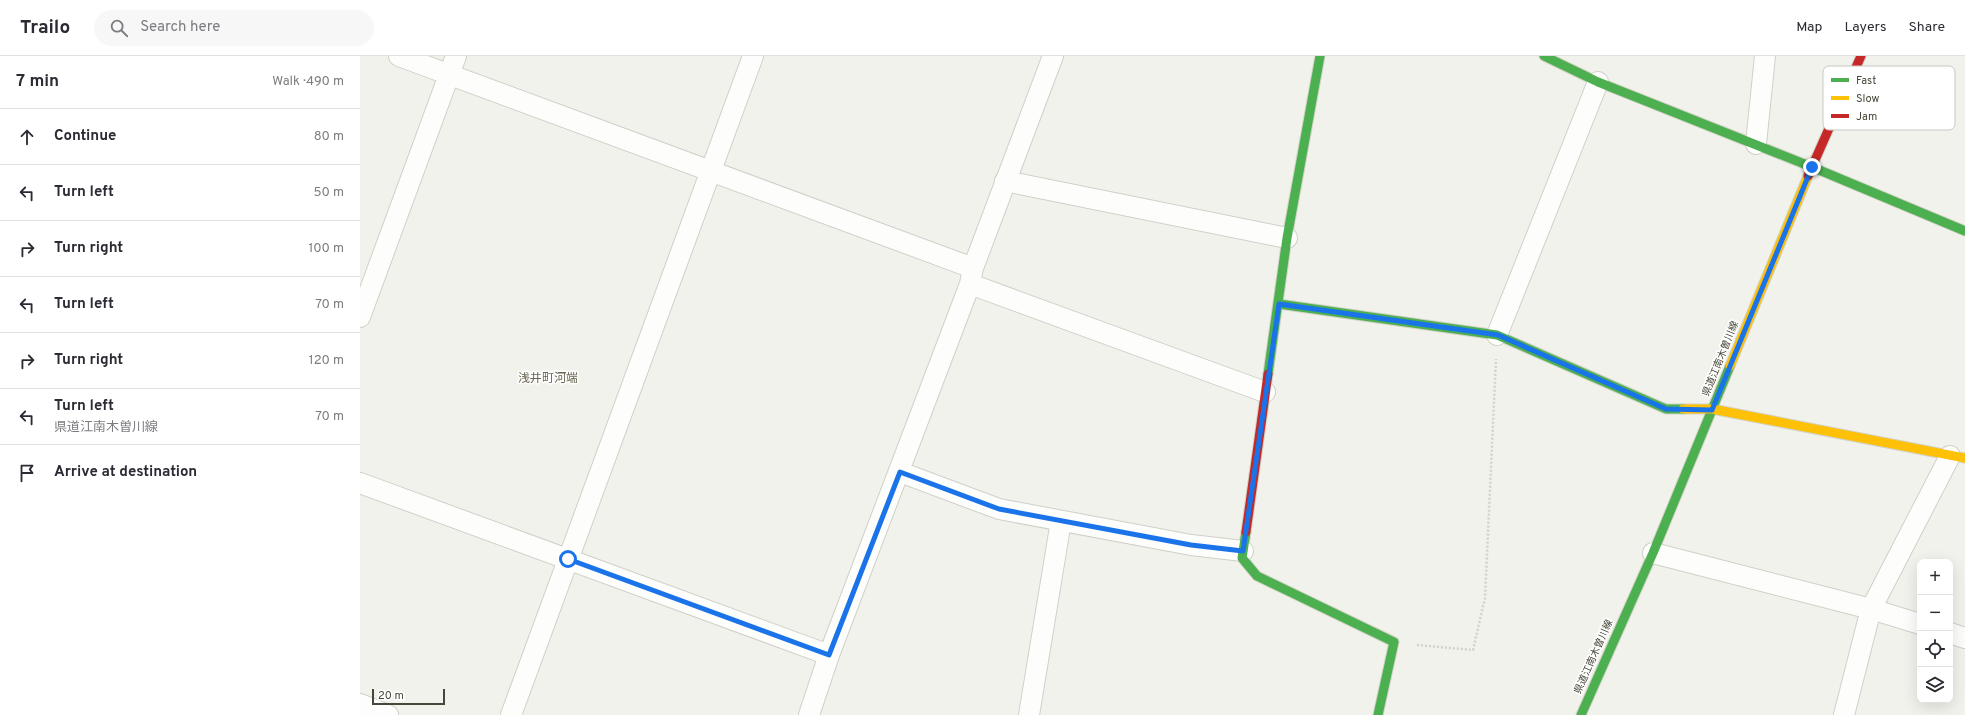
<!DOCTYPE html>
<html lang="en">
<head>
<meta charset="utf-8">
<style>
  :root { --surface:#fff; --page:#f7f7f7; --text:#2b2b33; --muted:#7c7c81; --line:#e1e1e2 }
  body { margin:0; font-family:Overpass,"Noto Sans JP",sans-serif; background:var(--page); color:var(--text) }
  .controls { position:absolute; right:12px; bottom:12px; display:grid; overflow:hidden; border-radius:8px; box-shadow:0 4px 16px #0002 }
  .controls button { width:36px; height:36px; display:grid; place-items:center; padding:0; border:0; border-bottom:1px solid var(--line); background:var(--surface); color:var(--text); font:20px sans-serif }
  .scale { position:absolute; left:12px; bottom:10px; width:73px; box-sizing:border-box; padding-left:4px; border:2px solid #484638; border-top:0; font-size:11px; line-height:14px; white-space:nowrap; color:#484638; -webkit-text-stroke:3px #fff; paint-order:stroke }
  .stop { position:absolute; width:12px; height:12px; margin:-9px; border:3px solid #1a73e8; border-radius:50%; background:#fff }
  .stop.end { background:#1a73e8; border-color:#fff; box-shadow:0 1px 4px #0008 }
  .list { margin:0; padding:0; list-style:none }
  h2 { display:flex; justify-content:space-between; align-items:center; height:52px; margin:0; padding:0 16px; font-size:17px }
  h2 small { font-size:13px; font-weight:400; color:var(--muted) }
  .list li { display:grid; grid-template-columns:26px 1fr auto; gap:12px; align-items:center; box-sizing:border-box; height:56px; padding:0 16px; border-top:1px solid var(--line) }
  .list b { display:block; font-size:15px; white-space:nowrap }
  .list p { margin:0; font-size:13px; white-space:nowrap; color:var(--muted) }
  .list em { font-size:13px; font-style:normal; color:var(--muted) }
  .icon { flex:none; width:22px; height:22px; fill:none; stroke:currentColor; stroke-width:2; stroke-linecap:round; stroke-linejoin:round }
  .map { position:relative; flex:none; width:1605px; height:659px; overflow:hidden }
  header { display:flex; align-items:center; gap:24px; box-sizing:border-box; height:56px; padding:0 20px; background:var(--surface); border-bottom:1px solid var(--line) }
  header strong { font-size:19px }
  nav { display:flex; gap:22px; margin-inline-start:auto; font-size:14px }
  .search { width:280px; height:36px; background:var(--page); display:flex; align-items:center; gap:10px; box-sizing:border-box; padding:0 14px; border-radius:22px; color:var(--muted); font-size:15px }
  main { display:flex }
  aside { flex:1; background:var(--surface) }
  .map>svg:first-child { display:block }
</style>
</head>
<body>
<header>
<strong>Trailo</strong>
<div class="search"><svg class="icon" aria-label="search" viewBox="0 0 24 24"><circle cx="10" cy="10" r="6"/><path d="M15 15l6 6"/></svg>Search here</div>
<nav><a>Map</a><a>Layers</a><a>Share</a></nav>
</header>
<main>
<aside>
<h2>7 min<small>Walk · 490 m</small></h2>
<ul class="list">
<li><svg class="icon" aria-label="ahead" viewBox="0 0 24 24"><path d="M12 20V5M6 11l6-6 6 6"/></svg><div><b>Continue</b></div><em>80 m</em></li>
<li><svg class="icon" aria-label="left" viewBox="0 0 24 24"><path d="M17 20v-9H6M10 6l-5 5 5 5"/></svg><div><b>Turn left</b></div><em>50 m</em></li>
<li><svg class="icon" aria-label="right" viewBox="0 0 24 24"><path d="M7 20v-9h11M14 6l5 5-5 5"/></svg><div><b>Turn right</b></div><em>100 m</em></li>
<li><svg class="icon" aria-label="left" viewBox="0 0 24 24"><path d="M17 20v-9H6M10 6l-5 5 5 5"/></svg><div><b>Turn left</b></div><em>70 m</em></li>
<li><svg class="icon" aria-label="right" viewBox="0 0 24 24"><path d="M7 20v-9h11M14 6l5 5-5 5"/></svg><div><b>Turn right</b></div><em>120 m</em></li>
<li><svg class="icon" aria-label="left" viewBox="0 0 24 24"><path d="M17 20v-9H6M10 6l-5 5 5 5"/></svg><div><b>Turn left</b><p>県道江南木曽川線</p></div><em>70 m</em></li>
<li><svg class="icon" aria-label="arrive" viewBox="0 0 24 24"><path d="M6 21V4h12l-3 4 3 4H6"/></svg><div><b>Arrive at destination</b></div></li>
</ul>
</aside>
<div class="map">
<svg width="1605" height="659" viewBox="0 0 1605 659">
  <rect width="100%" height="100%" fill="#f2f2ec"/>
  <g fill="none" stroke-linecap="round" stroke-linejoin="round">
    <defs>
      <path id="street" d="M39 0 613 212
        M1396 88 1405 0
        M645 125 927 182
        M610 228 905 336
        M0 261 96 0
        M1137 279 1238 26
        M540 416 639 453 831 489 883 495
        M0 427 469 599
        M1293 497 1511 553 1560 568
        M1590 577 1605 582
        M0 648 28 659
        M151 659 393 0
        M449 659 469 599 610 228 613 212 693 0
        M669 659 701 465
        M1484 659 1511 553 1590 400"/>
      <path id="fast" d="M1184 0 1238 26 1452 111 1605 175
        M919 248 1137 279 1306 353H1323
        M908 318 927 182 960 0
        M886 476 882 502 897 520 1034 586 1018 659
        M1221 659 1293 497 1370 310"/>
      <path id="slow" d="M1370 310 1448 120
        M1323 353H1352L1605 402"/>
      <path id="jam" d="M1448 120 1501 0
        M886 476 908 318"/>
    </defs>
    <use href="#street" stroke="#d0d0ca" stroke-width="22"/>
    <use href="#fast" stroke="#d2d2c5" stroke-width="11"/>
    <use href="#slow" stroke="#d2d2c5" stroke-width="11"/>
    <use href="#jam" stroke="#d2d2c5" stroke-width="11"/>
    <path stroke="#d2d2cb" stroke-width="2.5" stroke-dasharray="2 2" stroke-linecap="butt" d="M1057 589 1113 594 1125 542 1136 303"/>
    <use href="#street" stroke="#fdfdfc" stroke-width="20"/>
    <use href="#fast" stroke="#4caf50" stroke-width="9"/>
    <use href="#slow" stroke="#ffc107" stroke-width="9"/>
    <use href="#jam" stroke="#c62828" stroke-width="9"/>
  </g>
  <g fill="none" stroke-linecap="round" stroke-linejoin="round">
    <path stroke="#1a73e8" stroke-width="5" d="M208 503 469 599 540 416 639 453 831 489 883 495 919 248 1138 279 1306 353 1352 354 1452 111"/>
  </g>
  <g text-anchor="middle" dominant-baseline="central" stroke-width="3" stroke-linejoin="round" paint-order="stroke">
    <g font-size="10" fill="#484638" stroke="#fff">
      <text transform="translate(1361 303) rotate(-68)">県道江南木曽川線</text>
      <text transform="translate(1234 601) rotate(-66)">県道江南木曽川線</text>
    </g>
    <g font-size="12" fill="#6b6650" stroke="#fff">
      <text x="188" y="323">浅井町河端</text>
    </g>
  </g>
  <rect x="1463" y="10" width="132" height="64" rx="6" fill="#fff" stroke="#c8c8c3" stroke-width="1"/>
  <rect x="1471" y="22" width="18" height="4" fill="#4caf50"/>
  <rect x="1471" y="40" width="18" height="4" fill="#ffc107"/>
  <rect x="1471" y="58" width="18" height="4" fill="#c62828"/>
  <g font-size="11" fill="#484638">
    <text x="1496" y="28">Fast</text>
    <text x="1496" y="46">Slow</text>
    <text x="1496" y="64">Jam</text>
  </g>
</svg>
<div class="controls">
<button>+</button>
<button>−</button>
<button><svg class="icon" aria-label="locate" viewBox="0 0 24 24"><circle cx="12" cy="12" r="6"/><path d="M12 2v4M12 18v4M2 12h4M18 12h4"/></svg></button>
<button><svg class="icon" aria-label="layers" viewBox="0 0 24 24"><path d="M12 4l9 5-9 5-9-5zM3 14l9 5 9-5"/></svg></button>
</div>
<div class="scale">20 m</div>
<div class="stop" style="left:208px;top:503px"></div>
<div class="stop end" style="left:1452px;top:111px"></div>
</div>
</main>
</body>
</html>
